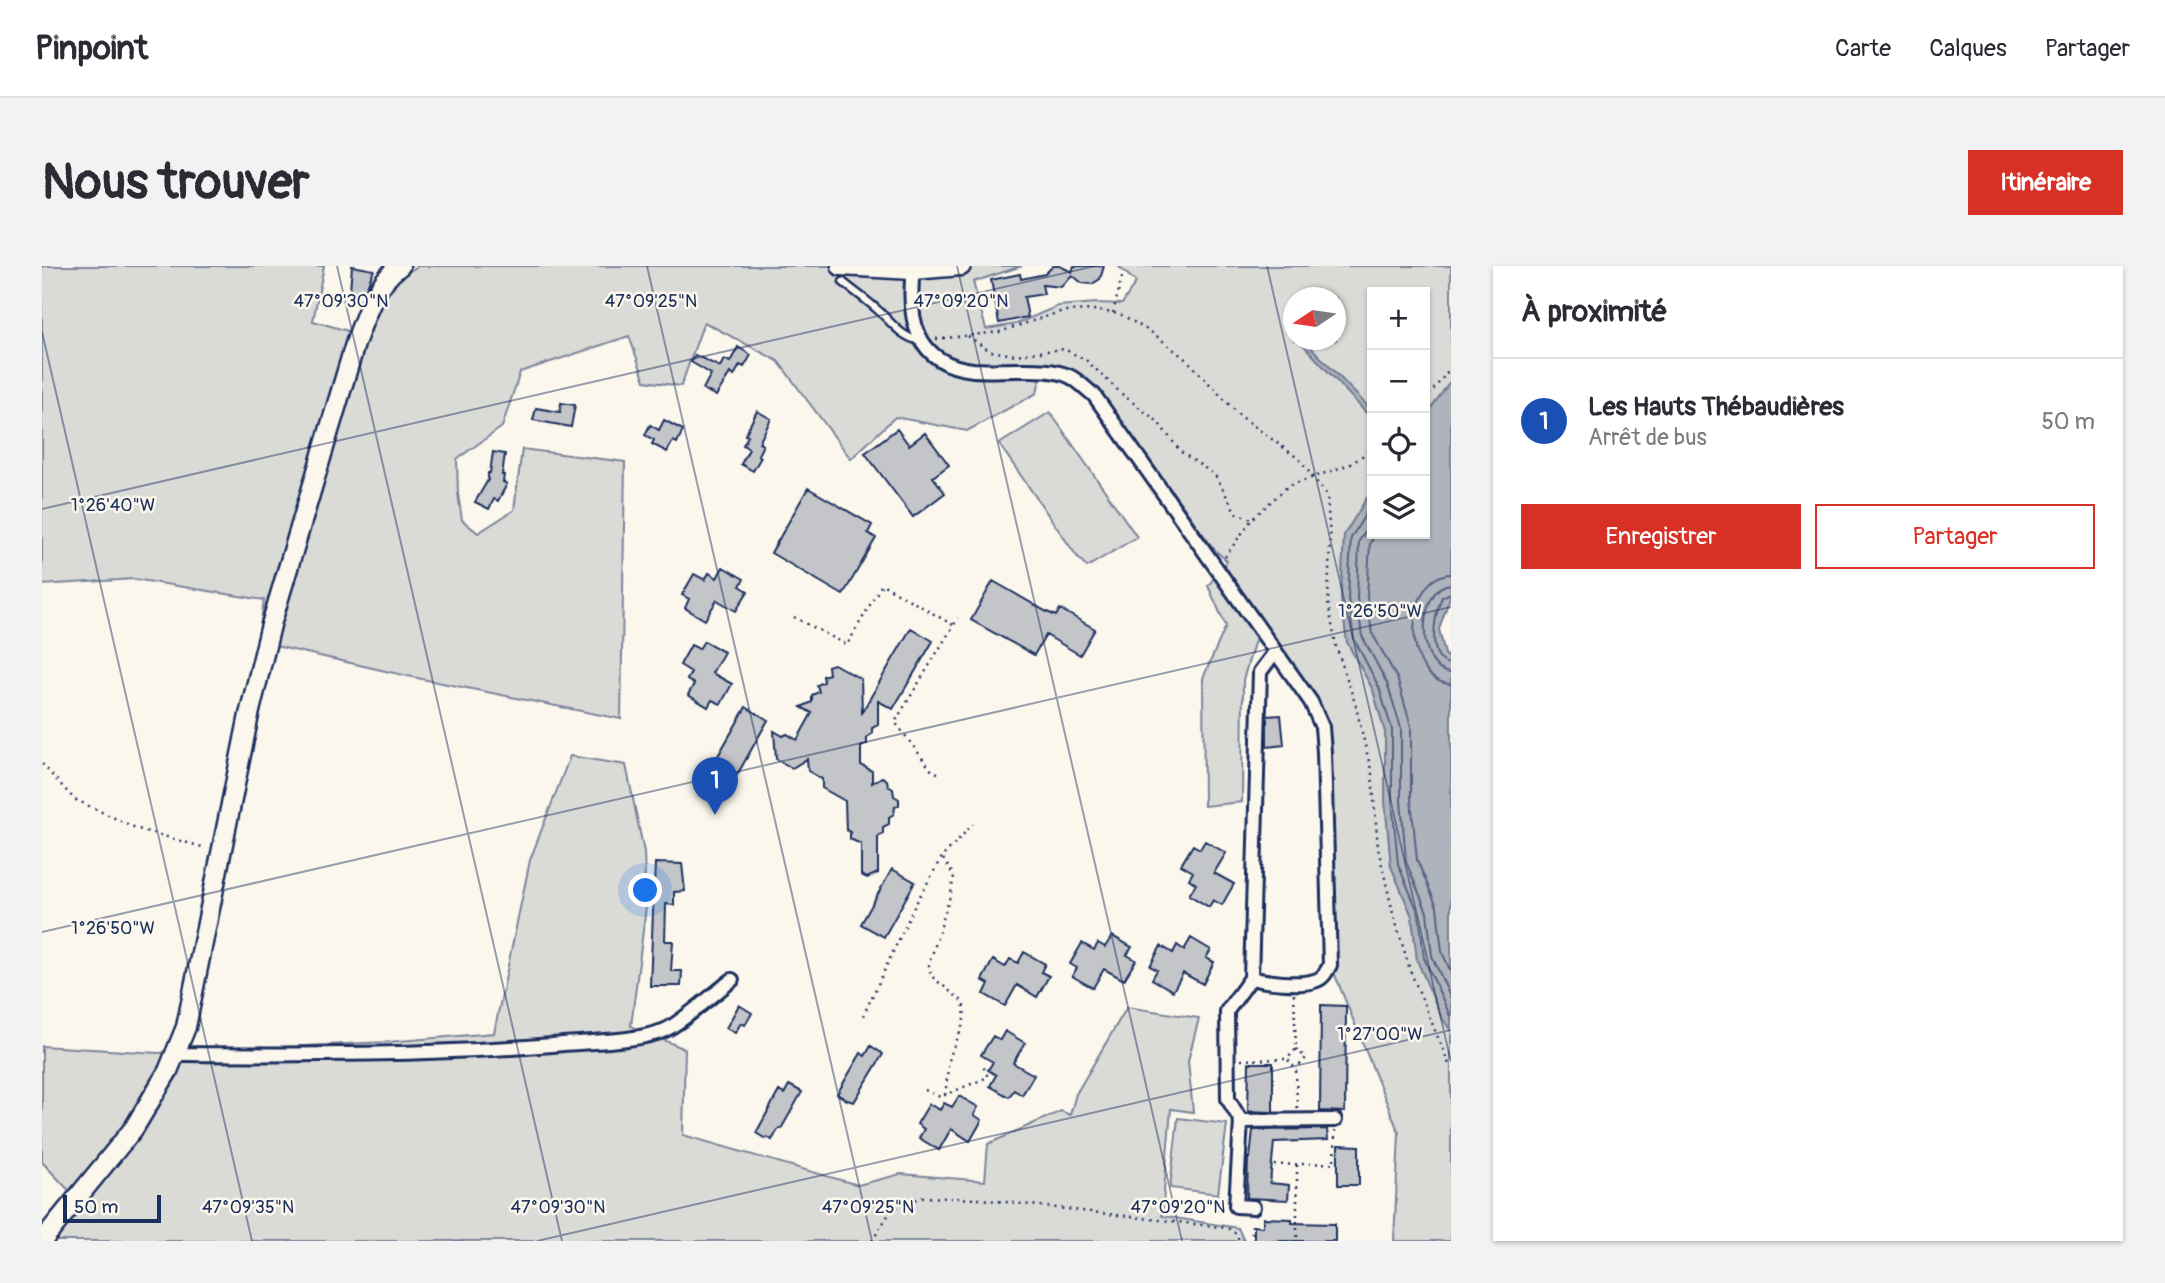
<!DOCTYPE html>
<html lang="fr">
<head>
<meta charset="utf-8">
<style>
  :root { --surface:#fff; --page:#f2f2f3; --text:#2b2b33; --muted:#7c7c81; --line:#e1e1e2; --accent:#d93025 }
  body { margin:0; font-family:Pangolin,sans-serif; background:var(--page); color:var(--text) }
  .controls { position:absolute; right:21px; top:21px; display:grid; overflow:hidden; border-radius:0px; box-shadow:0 2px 5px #0004 }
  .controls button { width:63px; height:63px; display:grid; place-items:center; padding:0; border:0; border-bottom:2px solid var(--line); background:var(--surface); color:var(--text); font:35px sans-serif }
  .compass { position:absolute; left:1241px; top:21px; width:63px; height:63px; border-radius:50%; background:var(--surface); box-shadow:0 2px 5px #0004; rotate:257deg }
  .scale { position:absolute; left:21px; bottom:18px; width:98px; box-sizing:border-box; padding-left:7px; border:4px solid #1b2f5e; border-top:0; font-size:19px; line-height:24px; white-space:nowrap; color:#1b2f5e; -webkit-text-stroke:5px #fbf7ec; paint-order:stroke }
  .you { position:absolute; left:604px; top:625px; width:24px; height:24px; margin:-18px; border:5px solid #fff; border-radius:50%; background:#1a73e8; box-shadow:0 0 0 10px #1a73e833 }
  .badge { display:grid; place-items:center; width:46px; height:46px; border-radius:50%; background:var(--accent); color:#fff; font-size:23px; font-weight:700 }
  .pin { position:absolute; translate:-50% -58px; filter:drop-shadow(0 2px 4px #0008) }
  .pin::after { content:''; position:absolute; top:37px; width:24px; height:21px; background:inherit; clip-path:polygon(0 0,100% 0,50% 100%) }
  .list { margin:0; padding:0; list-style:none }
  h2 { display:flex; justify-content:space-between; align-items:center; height:91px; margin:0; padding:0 28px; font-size:30px }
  h2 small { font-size:23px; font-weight:400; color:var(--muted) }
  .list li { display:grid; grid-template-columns:46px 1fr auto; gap:21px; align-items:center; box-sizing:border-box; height:126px; padding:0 28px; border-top:2px solid var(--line) }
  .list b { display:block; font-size:26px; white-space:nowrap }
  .list p { margin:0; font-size:23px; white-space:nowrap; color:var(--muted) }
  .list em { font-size:23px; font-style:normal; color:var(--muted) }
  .actions { display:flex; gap:14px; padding:21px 28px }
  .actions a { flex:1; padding:16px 0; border:2px solid var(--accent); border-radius:0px; text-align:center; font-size:24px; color:var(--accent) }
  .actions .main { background:var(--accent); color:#fff }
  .icon { flex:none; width:38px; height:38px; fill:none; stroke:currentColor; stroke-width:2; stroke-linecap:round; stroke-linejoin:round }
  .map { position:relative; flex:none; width:1409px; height:975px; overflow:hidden; border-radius:0px }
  header { display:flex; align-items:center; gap:42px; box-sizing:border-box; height:98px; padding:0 35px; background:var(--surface); border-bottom:2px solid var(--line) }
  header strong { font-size:33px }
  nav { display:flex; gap:38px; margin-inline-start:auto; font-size:24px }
  .intro { display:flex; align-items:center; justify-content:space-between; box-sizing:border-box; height:168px; padding:0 42px }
  h1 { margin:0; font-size:49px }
  .button { padding:18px 32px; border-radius:0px; background:var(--accent); color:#fff; font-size:24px; font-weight:700 }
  main { display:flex; gap:42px; padding:0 42px }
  aside { flex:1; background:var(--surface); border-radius:0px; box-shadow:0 2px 5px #0004 }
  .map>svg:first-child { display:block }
</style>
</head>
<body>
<header>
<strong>Pinpoint</strong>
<nav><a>Carte</a><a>Calques</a><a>Partager</a></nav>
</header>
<div class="intro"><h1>Nous trouver</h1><a class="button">Itinéraire</a></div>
<main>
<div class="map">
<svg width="1409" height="975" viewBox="0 0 1409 975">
  <rect width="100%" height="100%" fill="#fbf7ec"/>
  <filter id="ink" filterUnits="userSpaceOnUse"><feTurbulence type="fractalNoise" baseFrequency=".0143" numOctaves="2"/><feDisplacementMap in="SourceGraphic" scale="14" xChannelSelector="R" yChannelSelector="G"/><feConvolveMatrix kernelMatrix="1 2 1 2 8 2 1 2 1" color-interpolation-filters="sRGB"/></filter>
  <g filter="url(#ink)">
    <path fill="#dadad7" stroke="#7a849a" stroke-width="2" d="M0 0H282L271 55 324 70 348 17 376 0H980L931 16 944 63 974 58 1016 40 1055 37 1080 38 1094 16 1076 0H1409V114L1383 151V26H1330V145L1262 74H1294V32H1252L1251 64 1247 59 1252 74H1257L1330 153V224L1302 269 1299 333 1305 376 1331 424 1343 466V534L1349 600 1370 650 1375 694 1399 750 1409 765V975H1352L1357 867 1293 709 1284 456 1219 354 1201 414 1200 536 1162 540 1161 412 1184 360 1166 320 1185 295 1172 283 1056 124 1011 97 997 117 995 127 925 165 853 151 809 193 736 95 662 56 639 120 603 115 587 70 478 106 460 161 415 193 416 228 420 254 436 267 472 244 480 183 583 196 579 453 370 411 216 376 222 334 92 313 0 319Z
      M1008 146 1095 271 1045 301 1034 289 957 178Z
      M528 490 584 499 602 586 604 641 589 760 643 783 641 869 816 919 859 908 943 915 946 878 1019 845 1028 849 1034 828 1085 741 1157 752 1146 795 1151 846 1129 843 1120 950 1196 962 1202 975H10L39 937 0 896V780L116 787 345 776 452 767 488 594Z
      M1136 852 1185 858 1176 928 1128 922Z"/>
    <path fill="#afb3bb" stroke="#747e96" stroke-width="2" d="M1257 74H1262L1330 145V153Z
      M1409 114V328L1397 363 1403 388 1409 395V765L1399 750 1375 694 1370 650 1349 600 1343 534V466L1331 424 1305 376 1299 333 1302 269 1330 224V268H1383V151Z"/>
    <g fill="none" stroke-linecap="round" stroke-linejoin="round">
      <path stroke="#566483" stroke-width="2" d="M1330 237 1309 272 1306 332 1312 373 1337 421 1350 464V534L1356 598 1377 648 1382 692 1409 752
        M1330 254 1317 275 1315 332 1320 370 1345 417 1359 462V534L1364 596 1385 646 1390 690 1409 733
        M1334 268 1328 277 1325 331 1330 367 1355 412 1369 460V533L1375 594 1395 641 1400 686 1409 706
        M1409 308C1361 309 1359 416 1409 418
        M1409 318C1375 320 1373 405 1409 407
        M1409 327 1400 331C1393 348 1383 395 1409 398"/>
    </g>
    <path fill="#c3c5c9" stroke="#1b2f5e" stroke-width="2" d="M310 0 332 4 322 27 308 24Z
      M1011 0H1018L1030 6 1032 0H1062L1058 13 1050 18 1040 17 1030 9 1019 21 1000 19 1002 28 982 31 986 51 957 57 949 14 978 8 979 13 1003 8Z
      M696 81 709 89 702 101 698 99 692 110 688 107 674 130 661 123 669 108 649 96 653 89 678 101 682 93 688 96Z
      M519 137 533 139 529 161 491 154 494 142 518 146Z
      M715 145 729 153 717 177 721 179 716 189 719 191 711 205 699 198 707 183 701 179 706 170 703 169Z
      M622 154 641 164 635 177 631 175 625 186 610 178 612 174 603 169 608 159 617 164Z
      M855 163 867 179 883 167 907 199 891 211 903 227 871 251 823 187Z
      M451 186 463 188 460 209H462L461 216 465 218 456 235 452 233 447 243 433 236 446 214V207H448Z
      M766 222 830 259 826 267 834 272 801 329 729 287Z
      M681 301 702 313 698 320 706 325 694 345 675 334 663 354 643 342 647 333 640 329 652 308 663 314 667 307 675 312Z
      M951 315 1005 346 1014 350 1018 343 1053 363 1038 389 1004 369 992 389 929 354Z
      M869 362 891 375 851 443 836 435V459L830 462V468L825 471V478L819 481V499L830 505V517L840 511 845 514 846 520 851 523 852 530 857 533V539L853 541 852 548 847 551V558L841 561V567L836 570V607L825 612 819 609V578L808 573V566L804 564 803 535 780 522V513L766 505 765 493 750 502 734 493 732 465 741 470 745 468 755 474 770 447 759 441 770 436V429L777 426 775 419 782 416 781 410 787 408 786 400 792 398 819 413 820 446Z
      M662 375 682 386 670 407 690 418 679 438 670 434 666 441 646 429 652 418 645 414 649 406 638 399 649 379 657 383Z
      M704 441 726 454 695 509 673 495Z
      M1239 449 1242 479 1225 481V450Z
      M1163 575 1184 587 1172 607 1192 618 1180 639 1171 634 1167 641 1147 629 1154 618 1147 613 1151 606 1139 599 1151 579 1158 583Z
      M613 597 640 598 643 625 632 626V639L624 638 623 675H631L629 705H640L639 720H608Z
      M850 603 873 616 842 671 819 658Z
      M1070 670 1090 681 1085 689 1094 694 1082 714 1062 703 1051 722 1030 710 1035 702 1028 698 1040 677 1052 684 1056 677 1063 681Z
      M1149 672 1169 684 1164 692 1172 696 1161 718 1141 707 1131 725 1110 713 1115 704 1108 700 1119 680 1131 687 1135 679 1142 684Z
      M982 686 1003 698 999 706 1007 710 995 731 975 719 963 740 942 728 947 718 940 714 951 694 963 701 968 693 976 697Z
      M697 739 710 747 703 759 699 757 693 767 684 762Z
      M1279 739 1304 740 1303 846 1278 845Z
      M963 765 983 777 971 797 992 809 980 829 972 824 967 831 948 820 954 809 946 804 951 796 939 789 951 770 958 774Z
      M829 780 841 788 812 836 805 834 795 828 819 787 823 790Z
      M1207 797H1231V846L1206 845Z
      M747 819 760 826 739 863 737 862 730 874 725 871 724 873 714 867 737 825 742 828Z
      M917 830 936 841 932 849 940 854 928 875 909 863 897 884 877 872 882 863 875 858 887 838 898 844 902 837 910 841Z
      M1285 863 1286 874 1232 876 1228 917 1247 919 1246 934 1205 932 1206 891 1208 892 1211 864Z
      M1296 879 1317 880V919H1296Z
      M1221 952 1250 953V957L1293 958V975H1212V960L1221 961Z"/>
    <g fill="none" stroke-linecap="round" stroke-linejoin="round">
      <defs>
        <path id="lane" d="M801 16C813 26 826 35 837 45 850 57 859 71 878 75"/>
        <path id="street" d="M871 4C865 53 874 98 931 104 945 105 959 104 974 104 990 104 1011 103 1027 110 1036 114 1044 123 1052 129L1269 436 1280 461 1282 486 1288 699C1284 706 1281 713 1272 715 1257 720 1224 716 1209 712L1185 745 1186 833 1199 855 1293 854
          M1209 712 1218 406 1233 386
          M135 786 142 788C265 789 388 789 510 779 546 775 587 777 621 765 637 759 674 726 690 714
          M1199 855 1194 940 1211 941"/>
        <path id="secondary" d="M799 0 871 4 919 0
          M0 975 92 862 126 805 144 761 207 449 229 359 313 78C323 50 333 18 358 0"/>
      </defs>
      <use href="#lane" stroke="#1b2f5e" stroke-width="11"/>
      <use href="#street" stroke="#1b2f5e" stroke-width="18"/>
      <use href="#secondary" stroke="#1b2f5e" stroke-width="23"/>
      <path stroke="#1b2f5e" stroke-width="2.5" stroke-dasharray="2 5" stroke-linecap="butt" d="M1071 47 1080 11
        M926 70 948 85 973 89 1022 83 1044 94 1081 129 1115 155 1139 186 1173 209 1194 247 1210 253
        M894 73 957 66 1021 45 1051 44 1078 48 1112 68 1146 95 1197 149 1257 193 1285 229 1288 274 1286 337 1294 380 1313 437 1330 508 1336 582 1351 647 1368 704 1409 803
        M1383 135 1409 101
        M1183 291 1210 253 1246 220 1309 198 1330 183
        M752 351 805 379 840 318 911 359
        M0 498 32 533 96 563 164 582
        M896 507 890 505 853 456 916 352
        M1252 728 1254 783 1245 793 1254 803 1255 843
        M821 750 873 639 900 591
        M1254 783 1264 792 1254 803
        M1199 794 1245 793
        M883 824 898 831 946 811 941 800
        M903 829C905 818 905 806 907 795 911 776 929 755 920 735L889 710 887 699 909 627 912 610 900 591 931 558
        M1232 899 1292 897 1293 865
        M1255 899V975
        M830 975 850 943 880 931 938 933 1186 962 1196 969V975
        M1210 975V954"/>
      <use href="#lane" stroke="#fbf7ec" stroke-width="6"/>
      <use href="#street" stroke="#fbf7ec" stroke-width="12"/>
      <use href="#secondary" stroke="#fbf7ec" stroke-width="18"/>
    </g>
  </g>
  <path fill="none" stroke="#1b2f5e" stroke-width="2" stroke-opacity="0.45" d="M295 0 520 975M605 0 830 975M915 0 1140 975M1225 0 1409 796M0 66 210 975M0 243 1053 0M0 666 1409 341M495 975 1409 764"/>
  <g font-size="18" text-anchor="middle" fill="#1b2f5e" stroke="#fbf7ec" stroke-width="5" stroke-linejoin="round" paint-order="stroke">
    <text x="299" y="41">47°09'30"N</text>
    <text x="609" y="41">47°09'25"N</text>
    <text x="919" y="41">47°09'20"N</text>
    <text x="71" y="245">1°26'40"W</text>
    <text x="1338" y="351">1°26'50"W</text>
    <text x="71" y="668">1°26'50"W</text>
    <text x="1338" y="774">1°27'00"W</text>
    <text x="206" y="947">47°09'35"N</text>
    <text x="516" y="947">47°09'30"N</text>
    <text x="826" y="947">47°09'25"N</text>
    <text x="1136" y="947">47°09'20"N</text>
  </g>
</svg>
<div class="controls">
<button>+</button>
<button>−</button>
<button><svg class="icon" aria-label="locate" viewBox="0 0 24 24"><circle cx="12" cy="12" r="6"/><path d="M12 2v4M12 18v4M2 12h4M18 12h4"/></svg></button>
<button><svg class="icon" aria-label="layers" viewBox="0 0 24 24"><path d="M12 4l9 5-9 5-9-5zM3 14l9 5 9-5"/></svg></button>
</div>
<svg class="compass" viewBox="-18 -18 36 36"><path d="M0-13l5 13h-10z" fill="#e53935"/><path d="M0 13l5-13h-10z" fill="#7c7c81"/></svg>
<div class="scale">50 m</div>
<div class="you"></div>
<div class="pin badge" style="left:673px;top:549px;background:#1a4fb4">1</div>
</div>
<aside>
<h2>À proximité<small></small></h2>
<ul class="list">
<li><span class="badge" style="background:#1a4fb4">1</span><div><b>Les Hauts Thébaudières</b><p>Arrêt de bus</p></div><em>50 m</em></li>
</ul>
<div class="actions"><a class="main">Enregistrer</a><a>Partager</a></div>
</aside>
</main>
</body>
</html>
